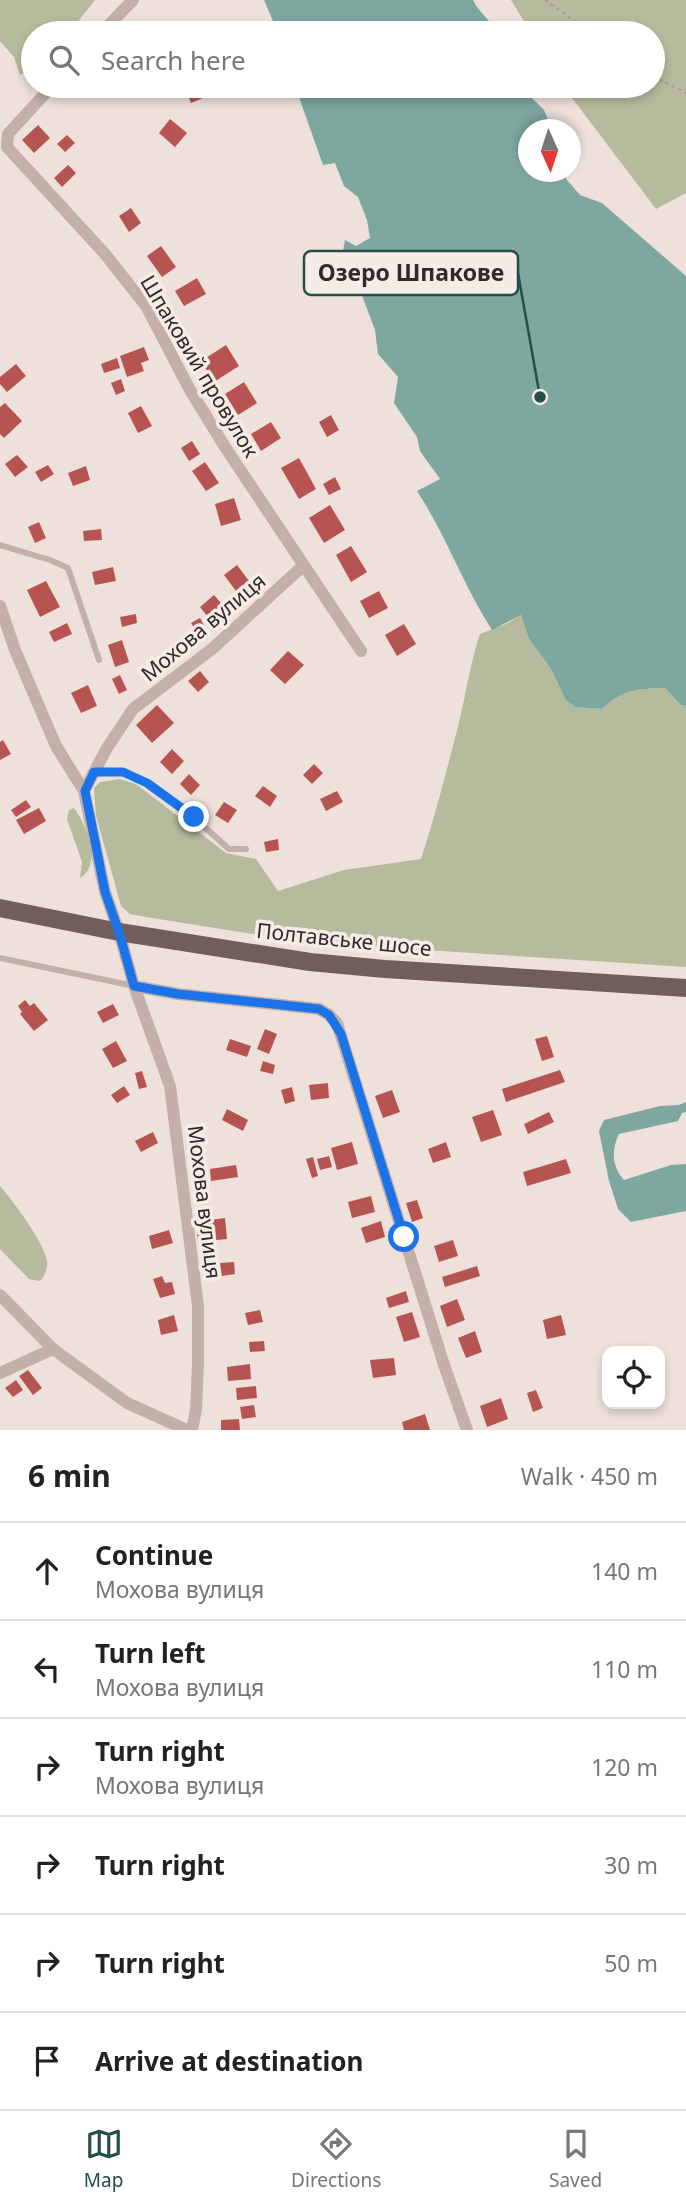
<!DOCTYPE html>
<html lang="en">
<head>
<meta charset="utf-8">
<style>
  :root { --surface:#fff; --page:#f6f6f6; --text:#222; --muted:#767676; --line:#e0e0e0; --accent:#234e48 }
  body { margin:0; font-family:"Noto Sans",sans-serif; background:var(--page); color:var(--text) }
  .controls { position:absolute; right:21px; bottom:21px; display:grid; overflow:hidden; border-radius:14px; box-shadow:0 4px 10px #0003 }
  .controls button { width:63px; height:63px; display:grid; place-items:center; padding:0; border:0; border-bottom:2px solid var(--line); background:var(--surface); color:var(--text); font:35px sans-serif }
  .compass { position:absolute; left:518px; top:119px; width:63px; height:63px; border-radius:50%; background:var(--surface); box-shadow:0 4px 10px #0003; rotate:177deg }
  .stop { position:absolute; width:21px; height:21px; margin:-16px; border:5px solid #1a73e8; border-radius:50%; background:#fff }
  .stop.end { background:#1a73e8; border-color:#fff; box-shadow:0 2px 7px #0008 }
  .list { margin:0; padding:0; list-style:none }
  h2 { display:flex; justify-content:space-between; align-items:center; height:91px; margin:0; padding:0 28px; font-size:30px }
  h2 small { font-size:23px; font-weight:400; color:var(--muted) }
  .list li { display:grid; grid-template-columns:46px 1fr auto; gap:21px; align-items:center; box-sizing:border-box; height:98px; padding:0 28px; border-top:2px solid var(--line) }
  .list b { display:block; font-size:26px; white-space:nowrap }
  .list p { margin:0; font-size:23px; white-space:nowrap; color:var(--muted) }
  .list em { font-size:23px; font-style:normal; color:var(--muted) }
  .icon { flex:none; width:38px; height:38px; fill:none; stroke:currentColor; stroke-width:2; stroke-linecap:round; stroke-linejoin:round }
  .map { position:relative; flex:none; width:686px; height:1430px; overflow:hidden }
  .search { position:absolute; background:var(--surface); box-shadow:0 4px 10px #0003; left:21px; right:21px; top:21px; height:77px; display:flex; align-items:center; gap:18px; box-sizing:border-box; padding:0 24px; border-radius:38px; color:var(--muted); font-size:26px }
  .sheet { height:679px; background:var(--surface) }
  nav { display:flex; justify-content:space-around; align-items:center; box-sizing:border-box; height:98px; border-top:2px solid var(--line); background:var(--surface); font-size:19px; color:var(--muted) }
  nav a { display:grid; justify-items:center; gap:4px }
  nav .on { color:var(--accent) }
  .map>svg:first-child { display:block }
</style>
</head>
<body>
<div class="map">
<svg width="686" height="1430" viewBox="0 0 686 1430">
  <rect width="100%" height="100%" fill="#eee1db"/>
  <path fill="#b7bb9d" d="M0 0H95L69 33H33V68L20 75 14 57 0 41Z
    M511 0H686V193L656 209 563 86H653V33H531Z
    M521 615 529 639 551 669 566 699 575 707 602 709C623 689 637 689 665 688L682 706 686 705V967L303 942 152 918 130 914 121 906 96 816 94 788 100 782 120 779 136 784 226 853 256 859 278 891 344 870 421 859C436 813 448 766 460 718 467 689 470 663 480 634L506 624Z
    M74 808C86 824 103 865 80 878L82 862 67 819 69 810Z
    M0 1186C13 1201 44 1242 47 1261 48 1267 45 1276 40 1281L29 1279 0 1249Z"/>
  <path fill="#7ea7a0" d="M264 0H473C479 13 491 20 497 33H278Z
    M295 86H520L544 110 552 129 528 130V172H564L567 180 580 195 602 203 686 276V705L682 706 665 688C637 689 623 689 602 709L575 707 566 700 551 669 529 639 521 615 492 630C463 585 446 535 417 491L440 479 420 451 417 437 394 403 398 377 378 354 375 330 355 277 340 268 345 240 356 246 370 238 367 220 358 197 344 186 335 163 323 165Z
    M686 1102V1112L682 1113 678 1121 619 1134C611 1150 612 1167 624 1180L671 1165 686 1164V1211L631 1222 618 1209 609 1181 599 1131 604 1120 660 1106 679 1105Z"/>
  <path fill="#b65451" d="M166 27V33H138V28Z
    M206 86 210 95 191 103 187 93Z
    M170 119 187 133 175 147 159 133Z
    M38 125 50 138 34 153 22 140Z
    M67 135 75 143 65 152 57 144Z
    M68 165 76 173 62 187 54 178Z
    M131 208 141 223 129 232 119 216Z
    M161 246 176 267 162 277 147 256Z
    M197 278 206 294 184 306 175 291Z
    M226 345 239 366 214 382 201 361Z
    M144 347 149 360 141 363 144 371 127 377 120 356Z
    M117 358 120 368 104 373 101 364Z
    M16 364 26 376 7 392 0 384V377Z
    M121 379 125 391 116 395 111 383Z
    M244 382 257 403 238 415 225 394Z
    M5 403 22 421 4 438 0 434V407Z
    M141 406 152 426 138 433 128 413Z
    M331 415 339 430 327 437 319 422Z
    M271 422 281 438 261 451 251 434Z
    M192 441 200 454 189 461 181 448Z
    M17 455 28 467 15 477 5 464Z
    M299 458 316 489 299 499 281 468Z
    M205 462 219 483 206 491 192 471Z
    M48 465 54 474 41 482 35 472Z
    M86 466 90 480 73 486 68 473Z
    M335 477 341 489 329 495 323 484Z
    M234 498 241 520 221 526 215 504Z
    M330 505 345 530 324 543 309 518Z
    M39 522 46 538 35 543 28 527Z
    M101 529 102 540 84 541 83 531Z
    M351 546 367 572 351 582 336 555Z
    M237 565 249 581 236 591 224 575Z
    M113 567 116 581 95 585 92 572Z
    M46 581 60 607 40 617 27 590Z
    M379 591 388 608 369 618 360 601Z
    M214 595 227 610 212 622 200 607Z
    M136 614 137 623 122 627 120 617Z
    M200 618 206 629 198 634 191 623Z
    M67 623 72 634 54 642 49 632Z
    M404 624 416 644 397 656 385 635Z
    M122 640 129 662 115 667 108 645Z
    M288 651 304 665 285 684 270 670Z
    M200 671 209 682 198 692 188 681Z
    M120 675 127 690 119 694 112 679Z
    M88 685 97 706 81 713 71 693Z
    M157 705 174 723 152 743 136 725Z
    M3 740 11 754 0 760V742Z
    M172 749 184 761 172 774 160 762Z
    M314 764 323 773 312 784 303 775Z
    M189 774 200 785 191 795 180 784Z
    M263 786 277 796 270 807 255 796Z
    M337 791 343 802 326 811 320 799Z
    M26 800 31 807 16 817 11 810Z
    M224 802 237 810 228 823 215 815Z
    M39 808 46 821 24 834 16 820Z
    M278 839 279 850 266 852 264 842Z
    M25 1000 30 1006 34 1003 48 1020 34 1031 20 1014 22 1012 18 1006Z
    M113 1004 119 1015 103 1023 97 1012Z
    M265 1029 277 1034 269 1054 257 1049Z
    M547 1036 554 1057 542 1061 535 1039Z
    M230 1039 251 1046 247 1057 226 1050Z
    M116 1041 127 1061 113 1068 102 1049Z
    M263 1061 275 1065 273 1074 260 1071Z
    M560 1070 565 1082 506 1102 502 1089Z
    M142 1071 147 1087 139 1089 135 1073Z
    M328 1083 329 1098 311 1100 309 1085Z
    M124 1086 130 1095 117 1103 111 1095Z
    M292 1087 295 1101 285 1104 281 1090Z
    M392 1090 400 1112 383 1118 375 1096Z
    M227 1109 248 1120 243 1131 222 1120Z
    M493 1110 502 1135 481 1142 472 1117Z
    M549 1112 554 1122 528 1134 524 1124Z
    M153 1132 158 1143 141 1152 135 1141Z
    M352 1142 358 1164 337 1170 331 1148Z
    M446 1142 451 1157 433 1163 428 1149Z
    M329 1156 332 1167 320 1170 317 1159Z
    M313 1157 318 1176 312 1178 306 1159Z
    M566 1159 571 1173 527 1186 523 1172Z
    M236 1165 238 1177 211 1181 210 1169Z
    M371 1196 375 1212 352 1218 348 1202Z
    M417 1200 423 1218 412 1222 406 1203Z
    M225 1218 227 1239 198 1242 197 1230 212 1228 211 1220Z
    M381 1221 385 1237 366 1243 361 1228Z
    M169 1230 173 1243 152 1249 149 1236Z
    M453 1240 458 1256 439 1262 434 1246Z
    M234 1262 235 1274 222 1276 220 1263Z
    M477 1266 480 1276 445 1287 442 1277Z
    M162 1276 165 1283 172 1282 175 1294 160 1298 153 1279Z
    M406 1291 409 1302 389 1308 386 1298Z
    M457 1299 465 1320 447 1327 440 1306Z
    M260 1310 263 1322 248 1325 245 1313Z
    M412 1312 420 1337 404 1342 396 1317Z
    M174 1315 178 1331 161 1335 158 1320Z
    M561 1315 566 1335 547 1339 543 1320Z
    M475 1331 482 1352 466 1358 458 1338Z
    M264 1341 265 1351 250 1352 249 1342Z
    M394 1358 396 1375 373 1378 370 1360Z
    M250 1364 251 1379 228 1381 227 1367Z
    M28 1370 42 1388 33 1395 19 1376Z
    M16 1380 23 1390 13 1397 5 1388Z
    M256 1386 257 1398 237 1400 236 1388Z
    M536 1390 543 1408 533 1412 527 1393Z
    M501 1398 508 1419 487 1427 480 1406Z
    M254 1405 256 1417 242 1419 240 1407Z
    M425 1414 430 1430H404L402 1422Z
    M239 1419 240 1430H221V1420Z"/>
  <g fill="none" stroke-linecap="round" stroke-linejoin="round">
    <path stroke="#b09993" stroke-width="2" stroke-dasharray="3.5 3.5" stroke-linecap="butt" d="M545 0 591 33
      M653 76 686 93"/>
    <path stroke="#c4afa9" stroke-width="6" d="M0 545 50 560 68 568 99 660
      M94 772C103 772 113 770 122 772 150 777 207 829 229 849H246
      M0 958 134 986"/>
    <path stroke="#c4afa9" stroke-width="12" d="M101 33 133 0
      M52 86 8 134 7 147 105 254 146 306 190 390 225 447 361 651
      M0 606 15 650 56 746 84 791 105 892 119 932 134 986 170 1086 198 1306V1363L196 1410 192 1430
      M84 791 107 748 133 709 212 649 304 565
      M134 986 178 994 319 1009 329 1015 337 1023 444 1365 467 1430
      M0 1295 53 1349 127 1403 187 1430
      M0 1373 53 1349"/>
    <path stroke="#725d5b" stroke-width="18" d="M0 908 119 932 310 962 385 969 686 988"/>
  </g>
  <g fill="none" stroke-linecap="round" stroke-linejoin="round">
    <path stroke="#1a73e8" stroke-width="9" d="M194 817 147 783 123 772H94L85 791 105 892 119 932 134 986 178 994 319 1009 329 1015 341 1034 404 1237"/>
  </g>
  <g text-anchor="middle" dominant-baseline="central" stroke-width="7" stroke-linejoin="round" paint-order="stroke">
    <g font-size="21" fill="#322928" stroke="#f6ece7">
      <text transform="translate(200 366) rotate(59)">Шпаковий провулок</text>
      <text transform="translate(203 627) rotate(-40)">Мохова вулиця</text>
      <text transform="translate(344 939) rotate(6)">Полтавське шосе</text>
      <text transform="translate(205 1202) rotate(83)">Мохова вулиця</text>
    </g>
  </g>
  <path fill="none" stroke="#234e48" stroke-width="2.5" d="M540 397L518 273"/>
  <circle fill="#234e48" stroke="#f6ece7" stroke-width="2.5" cx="540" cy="397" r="7"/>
  <rect fill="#f6ece7" stroke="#234e48" stroke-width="2.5" x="304" y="251" width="214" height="44" rx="7"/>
  <g font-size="23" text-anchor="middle" font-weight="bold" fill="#322928">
    <text x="411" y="281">Озеро Шпакове</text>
  </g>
</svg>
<div class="controls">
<button><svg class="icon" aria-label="locate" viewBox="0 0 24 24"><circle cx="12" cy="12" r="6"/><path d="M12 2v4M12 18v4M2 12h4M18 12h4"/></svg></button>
</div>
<svg class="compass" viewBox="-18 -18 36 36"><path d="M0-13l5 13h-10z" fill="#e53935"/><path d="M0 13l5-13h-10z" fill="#767676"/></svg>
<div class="stop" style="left:404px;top:1237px"></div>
<div class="stop end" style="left:194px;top:817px"></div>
<div class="search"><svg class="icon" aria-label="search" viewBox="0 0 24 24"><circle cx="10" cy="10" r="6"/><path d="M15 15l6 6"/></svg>Search here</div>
</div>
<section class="sheet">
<h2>6 min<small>Walk · 450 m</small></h2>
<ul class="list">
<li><svg class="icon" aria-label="ahead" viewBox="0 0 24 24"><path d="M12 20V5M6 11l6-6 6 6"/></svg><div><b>Continue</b><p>Мохова вулиця</p></div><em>140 m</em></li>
<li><svg class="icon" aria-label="left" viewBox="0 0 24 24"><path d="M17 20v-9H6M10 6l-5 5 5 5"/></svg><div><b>Turn left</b><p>Мохова вулиця</p></div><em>110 m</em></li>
<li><svg class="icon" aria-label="right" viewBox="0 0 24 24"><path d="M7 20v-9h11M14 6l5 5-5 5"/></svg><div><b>Turn right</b><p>Мохова вулиця</p></div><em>120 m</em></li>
<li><svg class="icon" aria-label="right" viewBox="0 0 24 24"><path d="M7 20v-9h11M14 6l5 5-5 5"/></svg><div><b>Turn right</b></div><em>30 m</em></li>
<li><svg class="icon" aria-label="right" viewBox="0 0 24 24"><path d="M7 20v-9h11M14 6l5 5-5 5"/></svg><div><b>Turn right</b></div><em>50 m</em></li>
<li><svg class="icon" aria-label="arrive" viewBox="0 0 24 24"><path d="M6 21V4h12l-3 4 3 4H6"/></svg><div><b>Arrive at destination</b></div></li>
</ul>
</section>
<nav>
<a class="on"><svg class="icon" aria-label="map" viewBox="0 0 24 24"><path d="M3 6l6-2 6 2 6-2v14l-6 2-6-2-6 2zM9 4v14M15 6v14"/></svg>Map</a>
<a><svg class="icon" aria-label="directions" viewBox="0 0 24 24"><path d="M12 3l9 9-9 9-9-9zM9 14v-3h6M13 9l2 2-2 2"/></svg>Directions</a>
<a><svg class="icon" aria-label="saved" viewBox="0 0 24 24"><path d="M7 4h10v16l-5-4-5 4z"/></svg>Saved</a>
</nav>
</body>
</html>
